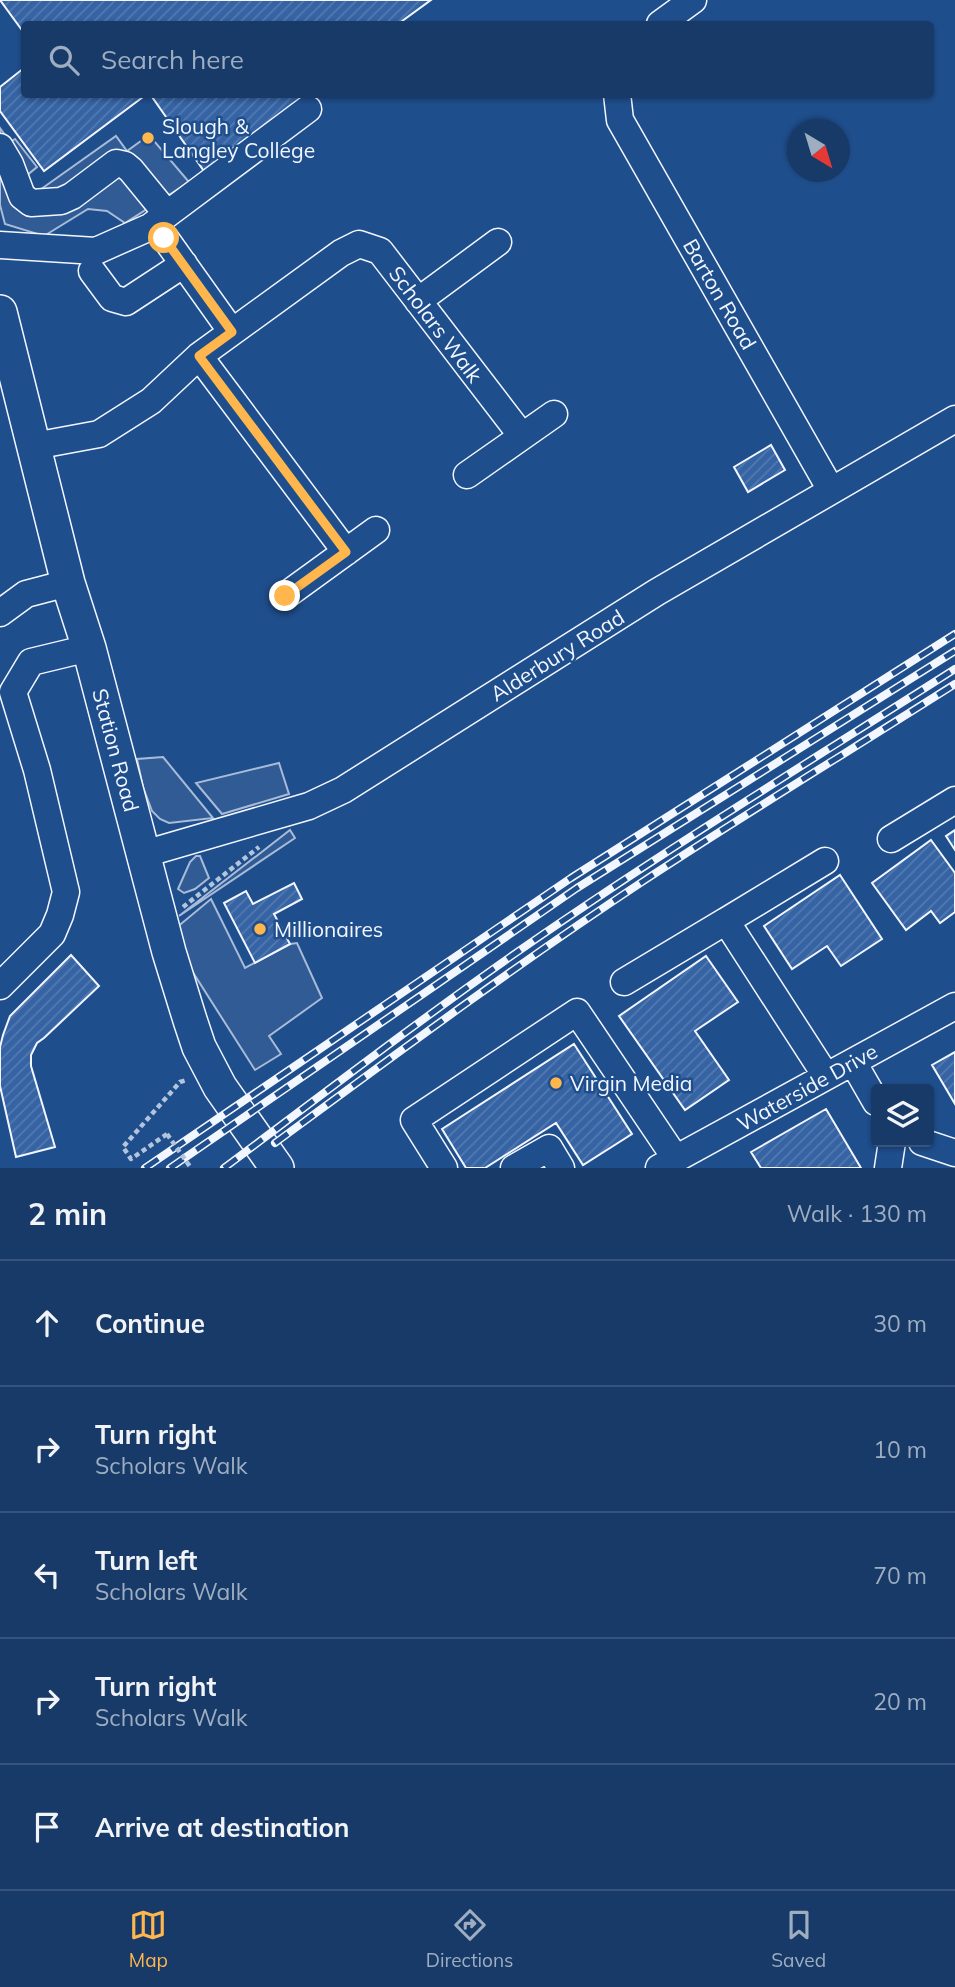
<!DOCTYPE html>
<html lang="en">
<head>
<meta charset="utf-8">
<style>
  :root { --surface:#173a69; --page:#244571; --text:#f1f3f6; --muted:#9eadc0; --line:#36547d; --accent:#ffb74d }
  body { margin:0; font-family:Mulish,sans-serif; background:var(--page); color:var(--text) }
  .controls { position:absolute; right:21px; bottom:21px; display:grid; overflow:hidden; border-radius:7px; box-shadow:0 2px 5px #0004 }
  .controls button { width:63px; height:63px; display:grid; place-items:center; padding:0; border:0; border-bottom:2px solid var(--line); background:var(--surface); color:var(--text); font:35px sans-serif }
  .compass { position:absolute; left:787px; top:119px; width:63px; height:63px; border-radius:50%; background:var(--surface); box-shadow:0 2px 5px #0004; rotate:142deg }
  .stop { position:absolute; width:21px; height:21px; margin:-16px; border:5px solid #ffb74d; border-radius:50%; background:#fff }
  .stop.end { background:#ffb74d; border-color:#fff; box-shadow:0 2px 7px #0008 }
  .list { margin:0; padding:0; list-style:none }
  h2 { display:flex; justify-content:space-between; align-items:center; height:91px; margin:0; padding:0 28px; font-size:30px }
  h2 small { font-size:23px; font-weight:400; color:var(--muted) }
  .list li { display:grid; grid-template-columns:46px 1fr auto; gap:21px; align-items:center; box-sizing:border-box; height:126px; padding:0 28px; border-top:2px solid var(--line) }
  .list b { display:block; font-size:26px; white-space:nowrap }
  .list p { margin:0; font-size:23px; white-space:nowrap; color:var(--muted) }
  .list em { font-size:23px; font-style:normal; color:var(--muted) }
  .icon { flex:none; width:38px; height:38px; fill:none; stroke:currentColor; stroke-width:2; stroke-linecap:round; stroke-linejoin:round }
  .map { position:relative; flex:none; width:955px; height:1168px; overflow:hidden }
  .search { position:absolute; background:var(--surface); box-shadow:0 2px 5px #0004; left:21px; right:21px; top:21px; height:77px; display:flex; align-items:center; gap:18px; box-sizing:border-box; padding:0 24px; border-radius:7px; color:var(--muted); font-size:26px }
  .sheet { height:721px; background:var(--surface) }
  nav { display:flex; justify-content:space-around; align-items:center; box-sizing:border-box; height:98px; border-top:2px solid var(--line); background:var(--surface); font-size:19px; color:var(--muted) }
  nav a { display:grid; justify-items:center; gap:4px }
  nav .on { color:var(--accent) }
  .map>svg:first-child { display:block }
</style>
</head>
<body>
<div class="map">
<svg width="955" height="1168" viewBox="0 0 955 1168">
  <defs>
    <pattern id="building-hatch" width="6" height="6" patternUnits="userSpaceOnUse" patternTransform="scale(1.75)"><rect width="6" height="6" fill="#3563a3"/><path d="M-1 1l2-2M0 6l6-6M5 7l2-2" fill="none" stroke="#537ab1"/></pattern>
  </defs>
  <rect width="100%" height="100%" fill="#1f4e8c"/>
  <path fill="#305b95" stroke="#a8bbd7" stroke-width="2" d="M0 128 10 142 15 139 37 167 25 177 37 192 116 136 127 151 149 135 189 182 125 223 107 211 88 209 44 236 5 224 0 205Z
    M163 757 213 818 169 823 160 819 152 811 143 787 137 759Z
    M279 763 289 794 222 814 196 783Z
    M290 830 295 838 179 916Z
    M196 856H200L209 878 195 889 184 893 178 889 190 862Z
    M211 899 245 968 290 944 297 943 322 998 269 1036 281 1054 255 1070 187 963 176 928Z"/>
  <path fill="url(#building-hatch)" stroke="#f2f6ff" stroke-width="2" d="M0 0H431L398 24H24V33Z
    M24 68V94H147L44 171 0 111V87Z
    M150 94H313L206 174Z
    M771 445 785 470 748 492 734 467Z
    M955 830V850L946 836Z
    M931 840 955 873V912L940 923 931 911 906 930 872 883Z
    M840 875 882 939 841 966 827 946 792 969 764 926Z
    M294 883 302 899 274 914 290 944 255 963 224 903 246 891 253 904Z
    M71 955 99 986 44 1038 37 1043 31 1055V1066L55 1147 16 1157 0 1086V1047L3 1035 10 1016Z
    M706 956 738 1002 695 1031 729 1080 685 1110 619 1016Z
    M574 1044 632 1134 583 1165 556 1123 485 1168H466L442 1129Z
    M955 1052V1104L932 1065Z
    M826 1109 861 1168H761L751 1152Z"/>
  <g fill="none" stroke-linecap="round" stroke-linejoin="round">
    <defs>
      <path id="minor" d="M660 24 693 0
        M617 94 620 120 831 490
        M0 147 10 164 22 196 31 203 61 201 72 196 116 163 125 165 131 170 167 214
        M165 238 232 332
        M0 245 96 251 150 227 308 109
        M92 271 112 298 126 302 184 264
        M418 301 498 242
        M199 356 346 552
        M34 446 99 434 151 401 199 356 341 253 359 244 380 251 522 436
        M467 475 554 414
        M285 596 376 530
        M0 613 26 594 68 583
        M891 839 955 800
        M144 854 309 806 343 790 657 592 955 419
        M825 861 726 921 826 1076
        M624 982 726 921
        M0 986 52 934 60 915 66 892 37 770 13 692 31 662 89 648
        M853 1062 876 1102
        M922 1142 955 1153
        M444 1168 414 1120 577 1012 676 1159
        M514 1168 549 1148 561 1168
        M659 1168 955 1006
        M888 1168 892 1142"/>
      <path id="major" d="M0 312 68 583 89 648 169 952 190 1020 199 1047 220 1087 277 1168"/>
    </defs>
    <use href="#minor" stroke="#f2f6ff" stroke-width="29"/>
    <use href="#major" stroke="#f2f6ff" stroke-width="36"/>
    <path stroke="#b3c4dc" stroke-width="4.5" stroke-dasharray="5 3.5" stroke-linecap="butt" d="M183 907 259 847
      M167 1134 131 1159 123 1147 180 1082 187 1080V1079"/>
    <use href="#minor" stroke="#1f4e8c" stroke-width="26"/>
    <use href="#major" stroke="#1f4e8c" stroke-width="33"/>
    <defs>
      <path id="rail" d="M275 1143C396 1054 516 965 642 882 745 814 851 750 955 684
        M145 1168 571 878 955 634
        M170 1168 577 888 955 651
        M224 1168C327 1091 430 1012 536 939 673 845 815 758 955 669"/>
    </defs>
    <use href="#rail" stroke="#f2f6ff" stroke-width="8"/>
    <use href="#rail" stroke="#1f4e8c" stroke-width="5" stroke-dasharray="16" stroke-linecap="butt"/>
    <path stroke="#b3c4dc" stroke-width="4.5" stroke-dasharray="5 3.5" stroke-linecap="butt" d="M167 1134 191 1168"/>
  </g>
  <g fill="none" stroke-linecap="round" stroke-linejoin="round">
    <path stroke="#ffb74d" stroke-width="9" d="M164 238 232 332 199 356 346 552 285 596"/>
  </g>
  <g fill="#ffb74d" stroke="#1f4e8c" stroke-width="2.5">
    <circle cx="148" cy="138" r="7"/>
    <circle cx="260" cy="929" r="7"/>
    <circle cx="556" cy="1083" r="7"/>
  </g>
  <g text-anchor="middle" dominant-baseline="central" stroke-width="5" stroke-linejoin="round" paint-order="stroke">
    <g font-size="21" fill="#f2f6ff" stroke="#1f4e8c" text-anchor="start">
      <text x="162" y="126">Slough &amp;<tspan x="162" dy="24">Langley College</tspan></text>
      <text x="274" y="929">Millionaires</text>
      <text x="570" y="1083">Virgin Media</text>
    </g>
    <g font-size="21" fill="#f2f6ff" stroke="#1f4e8c">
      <text transform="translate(720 294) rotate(60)">Barton Road</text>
      <text transform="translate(436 324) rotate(53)">Scholars Walk</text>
      <text transform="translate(557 655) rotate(-32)">Alderbury Road</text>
      <text transform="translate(116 750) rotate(75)">Station Road</text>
      <text transform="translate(807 1087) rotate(-29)">Waterside Drive</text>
    </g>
  </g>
</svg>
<div class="controls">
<button><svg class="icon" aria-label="layers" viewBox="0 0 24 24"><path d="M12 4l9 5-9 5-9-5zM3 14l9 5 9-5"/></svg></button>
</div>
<svg class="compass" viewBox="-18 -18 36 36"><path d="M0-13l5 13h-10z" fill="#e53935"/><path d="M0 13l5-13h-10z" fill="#9eadc0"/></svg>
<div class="stop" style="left:164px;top:238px"></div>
<div class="stop end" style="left:285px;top:596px"></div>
<div class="search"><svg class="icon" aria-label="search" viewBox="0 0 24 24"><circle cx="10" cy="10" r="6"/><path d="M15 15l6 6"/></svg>Search here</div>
</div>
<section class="sheet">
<h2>2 min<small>Walk · 130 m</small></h2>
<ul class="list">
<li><svg class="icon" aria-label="ahead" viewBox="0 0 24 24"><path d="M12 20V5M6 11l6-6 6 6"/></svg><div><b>Continue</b></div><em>30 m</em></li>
<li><svg class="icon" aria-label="right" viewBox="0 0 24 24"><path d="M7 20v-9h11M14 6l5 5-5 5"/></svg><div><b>Turn right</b><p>Scholars Walk</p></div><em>10 m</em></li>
<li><svg class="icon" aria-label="left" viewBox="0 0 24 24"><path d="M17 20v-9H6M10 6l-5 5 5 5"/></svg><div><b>Turn left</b><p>Scholars Walk</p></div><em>70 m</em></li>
<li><svg class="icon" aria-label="right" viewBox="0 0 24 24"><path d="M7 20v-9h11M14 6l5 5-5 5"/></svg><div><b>Turn right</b><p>Scholars Walk</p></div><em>20 m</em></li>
<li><svg class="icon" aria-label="arrive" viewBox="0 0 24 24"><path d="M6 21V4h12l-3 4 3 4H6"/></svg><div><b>Arrive at destination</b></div></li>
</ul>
</section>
<nav>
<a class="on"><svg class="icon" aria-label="map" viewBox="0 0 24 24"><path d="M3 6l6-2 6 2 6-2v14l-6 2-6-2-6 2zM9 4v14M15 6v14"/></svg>Map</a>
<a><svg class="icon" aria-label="directions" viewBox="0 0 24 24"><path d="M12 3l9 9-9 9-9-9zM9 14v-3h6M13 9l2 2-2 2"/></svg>Directions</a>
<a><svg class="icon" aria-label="saved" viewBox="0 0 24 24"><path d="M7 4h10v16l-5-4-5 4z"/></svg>Saved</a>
</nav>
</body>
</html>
